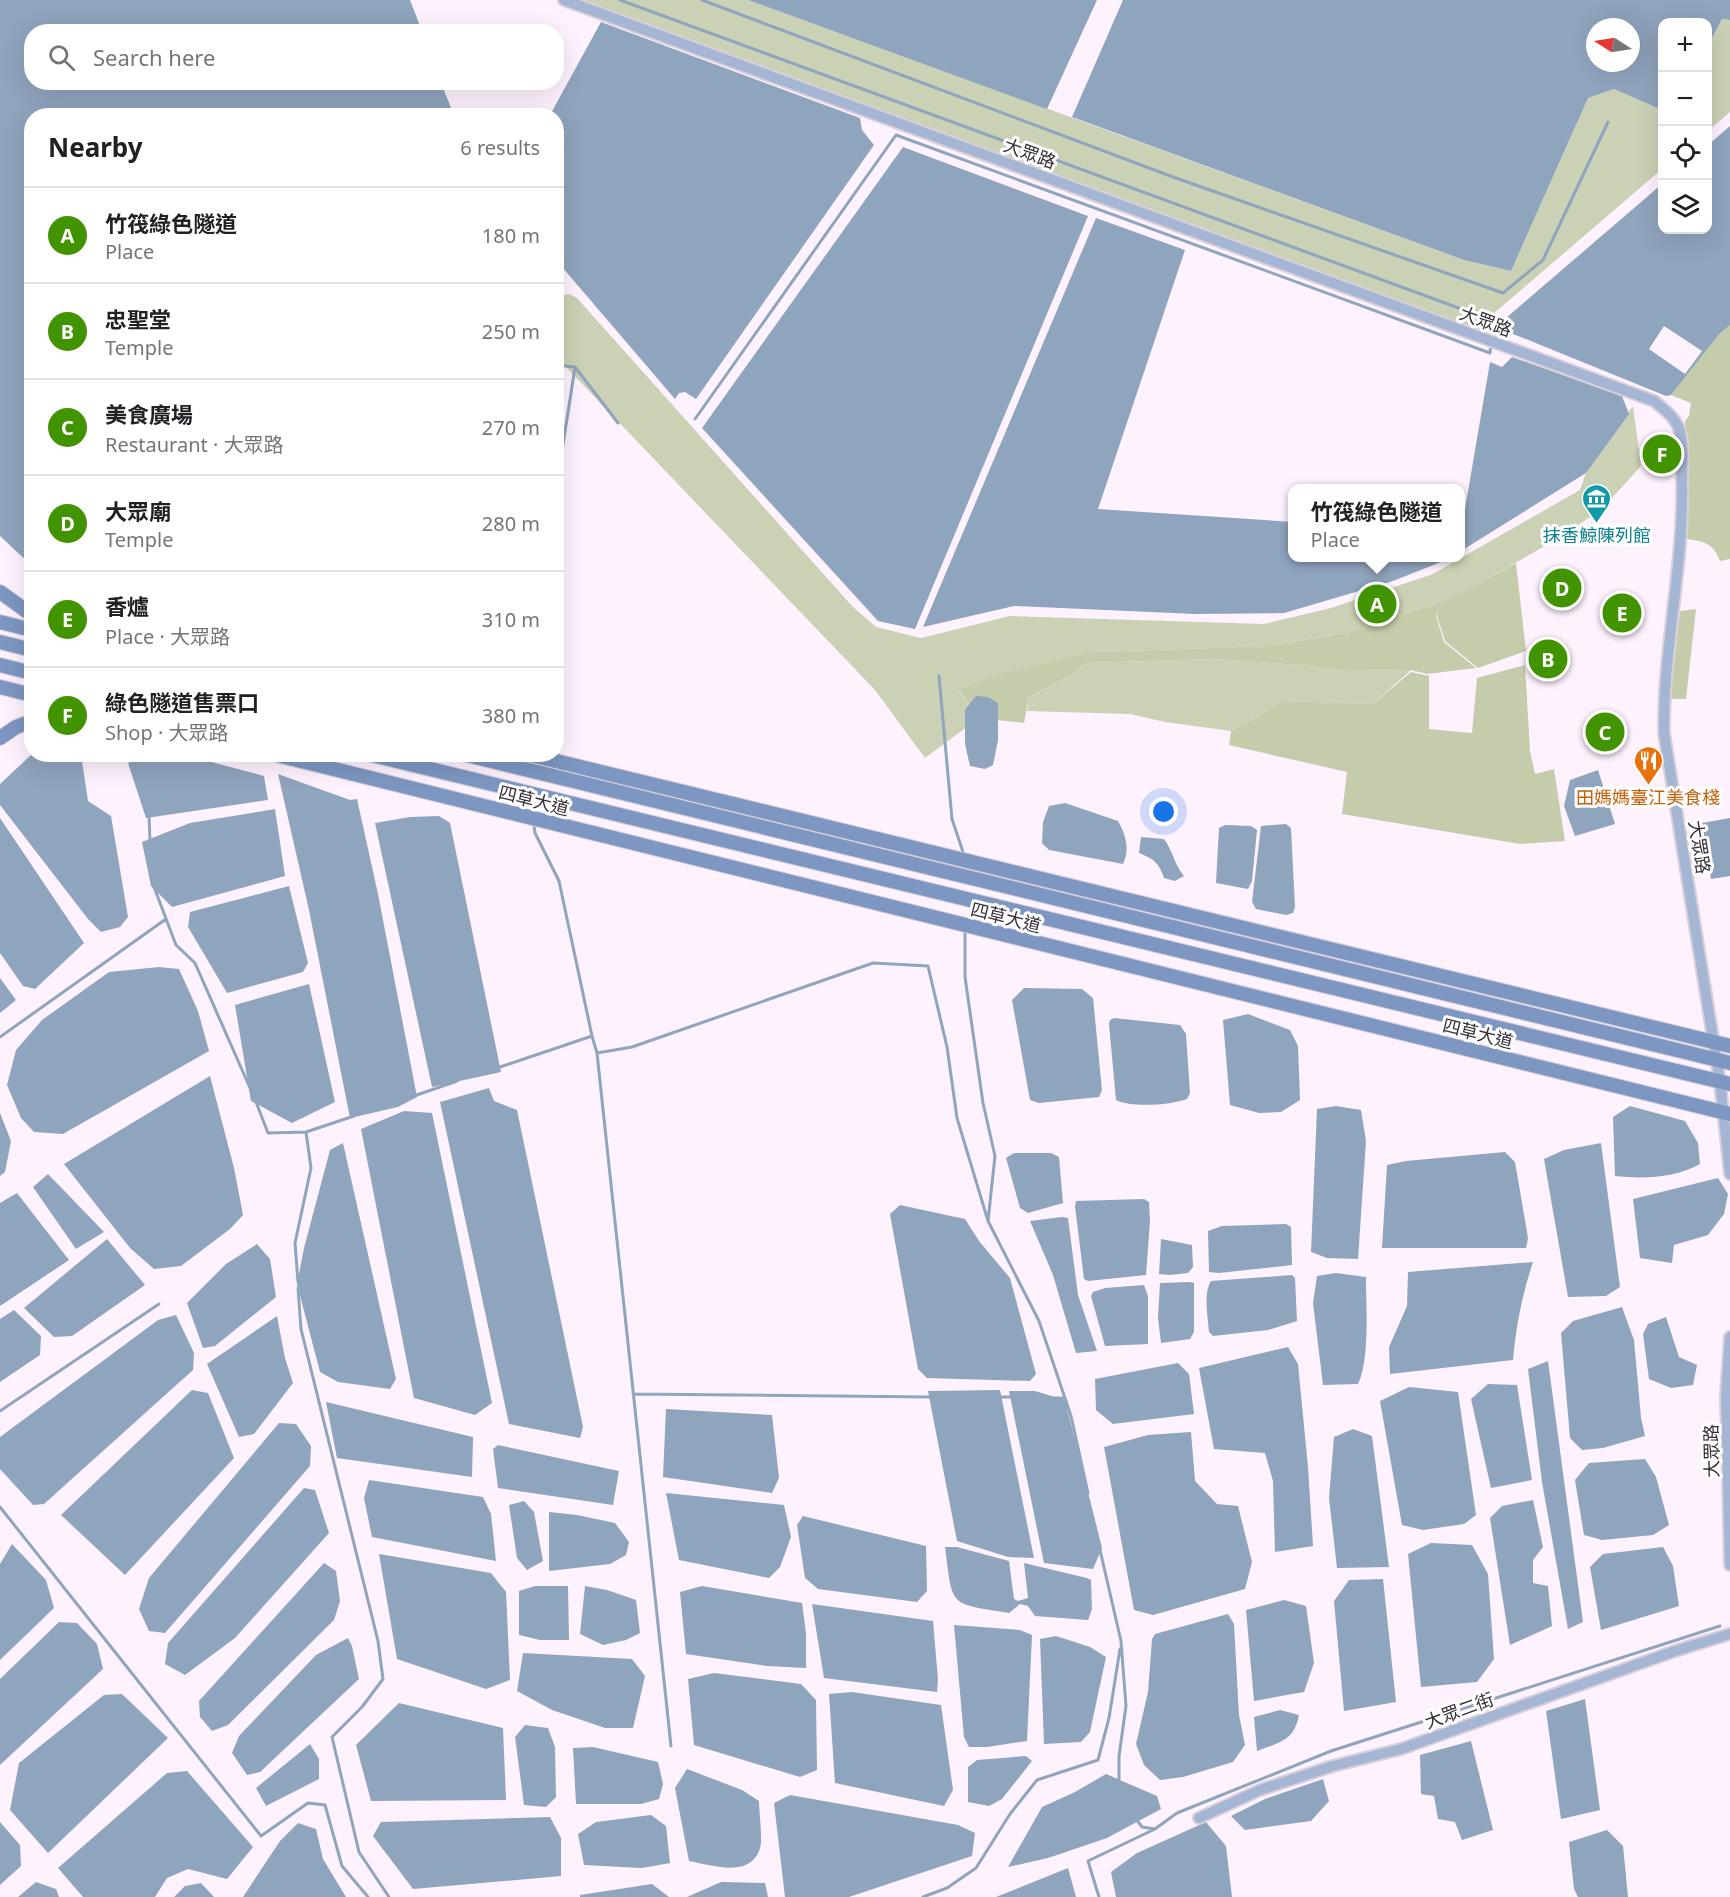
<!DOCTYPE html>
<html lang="en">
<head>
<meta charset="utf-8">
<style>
  :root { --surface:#fff; --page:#f2f2f2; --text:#202124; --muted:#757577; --line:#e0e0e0; --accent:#419400 }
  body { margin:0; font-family:"Noto Sans","Noto Sans TC",sans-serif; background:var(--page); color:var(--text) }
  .controls { position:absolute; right:18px; top:18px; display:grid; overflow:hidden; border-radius:12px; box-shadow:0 6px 24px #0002 }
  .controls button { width:54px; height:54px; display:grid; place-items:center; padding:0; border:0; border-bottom:2px solid var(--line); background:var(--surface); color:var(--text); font:30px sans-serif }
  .compass { position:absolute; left:1586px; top:18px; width:54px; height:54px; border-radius:50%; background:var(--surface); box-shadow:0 6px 24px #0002; rotate:282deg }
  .you { position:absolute; left:1164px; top:812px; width:21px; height:21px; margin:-15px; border:4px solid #fff; border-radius:50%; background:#1a73e8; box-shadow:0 0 0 9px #1a73e833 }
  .badge { display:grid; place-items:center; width:39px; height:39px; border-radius:50%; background:var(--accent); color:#fff; font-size:20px; font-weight:700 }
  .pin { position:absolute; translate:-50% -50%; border:3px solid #fff; box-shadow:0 2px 6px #0006 }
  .popup { position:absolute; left:1288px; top:484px; width:177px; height:78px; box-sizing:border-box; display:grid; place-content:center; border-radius:12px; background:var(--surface); filter:drop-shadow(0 2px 4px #0005); font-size:20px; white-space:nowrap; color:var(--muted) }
  .popup b { font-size:22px; color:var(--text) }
  .popup::after { content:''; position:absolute; left:50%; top:100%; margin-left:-12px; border:12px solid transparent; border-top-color:var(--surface) }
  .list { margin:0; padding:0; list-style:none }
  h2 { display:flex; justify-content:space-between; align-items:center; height:78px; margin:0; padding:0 24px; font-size:26px }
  h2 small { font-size:20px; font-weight:400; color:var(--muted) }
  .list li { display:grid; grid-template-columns:39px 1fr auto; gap:18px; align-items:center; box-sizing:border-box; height:96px; padding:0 24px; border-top:2px solid var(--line) }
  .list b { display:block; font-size:22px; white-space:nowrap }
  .list p { margin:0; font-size:20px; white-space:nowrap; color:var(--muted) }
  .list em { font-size:20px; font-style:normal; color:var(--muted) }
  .icon { flex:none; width:33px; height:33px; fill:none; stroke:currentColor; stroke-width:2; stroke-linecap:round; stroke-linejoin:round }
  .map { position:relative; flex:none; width:1730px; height:1897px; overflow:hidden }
  .search { position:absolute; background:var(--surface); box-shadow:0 6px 24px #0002; left:24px; top:24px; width:540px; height:66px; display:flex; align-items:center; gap:15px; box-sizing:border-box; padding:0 21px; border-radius:24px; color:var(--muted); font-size:22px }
  .panel { position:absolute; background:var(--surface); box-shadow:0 6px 24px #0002; left:24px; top:108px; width:540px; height:654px; border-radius:24px }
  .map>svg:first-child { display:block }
</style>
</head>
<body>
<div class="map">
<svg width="1730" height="1897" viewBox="0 0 1730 1897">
  <rect width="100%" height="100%" fill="#fdf2fe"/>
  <path fill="#cbd1b4" d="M583 0H748L1464 260 1511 271 1588 98 1614 89 1662 110V169L1492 315 1488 325 1478 330Z
    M1722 19 1730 20V112L1708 131V46Z
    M556 293 557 296 569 294 577 298 852 606 876 627 921 638 1010 616 1264 624 1331 608 1433 574 1580 490 1586 473 1633 406 1641 466 1602 509 1557 539 1475 586 1444 601 1350 632 1270 646 1095 652 959 691 979 718 925 758 875 690 565 366 557 352Z
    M1213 659 1301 665 1346 671 1411 670 1373 704 1284 701 1231 731 1165 722 1130 714 1027 711 1029 697 1070 676 1087 663Z"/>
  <path fill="#c5ccab" d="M1730 325V559L1720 561C1713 543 1706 542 1687 539L1688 459 1685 421 1689 416 1691 403 1671 395 1720 332Z
    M1516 563 1526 651 1478 668 1445 641 1437 616 1439 612 1436 616 1444 642 1476 668 1427 674 1411 670 1346 671 1301 665 1213 659 1087 663 1070 676 1029 697 1024 723 979 718 959 690 1000 674 1095 652 1270 646 1350 632 1444 601 1475 586Z
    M1696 609 1686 699H1670L1680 611Z
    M1525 665 1530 751 1535 774 1554 769 1565 841 1520 844 1342 814 1347 772 1229 745 1231 731 1284 701 1373 704 1411 672 1429 676V729L1472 733 1477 678Z"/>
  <path fill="#8fa4bd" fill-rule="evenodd" d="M0 0H410L422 31 32 32V82L441 83 454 115 32 116 31 565 0 536Z
    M748 0H1097L1047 109Z
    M1123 0H1730V20L1722 19 1708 46V22H1662V110L1614 89 1588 98 1511 271 1464 260 1072 117ZM1595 27H1631V63H1595Z
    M601 22 860 118 862 130 874 145 696 399 685 392 679 393 675 399 562 267 557 253 556 116 550 115Z
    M1730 126V325L1720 333 1671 395 1666 396 1501 329 1506 318 1662 184V230H1708V145Z
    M903 147 1088 216 915 629 878 621 702 428Z
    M1096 218 1185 250 1098 509 1293 522V558H1451L1393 581 1284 613 1195 614 1014 606 923 627Z
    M1512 357 1622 396 1629 414 1586 473 1461 551V533L1490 362 1502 367Z
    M976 696 988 697 998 703V740L993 765 985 769 970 766 965 744V710Z
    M32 754 79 755 82 761 88 801 111 816 128 917 120 927 101 932 88 919 0 805V784Z
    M152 754 185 755 264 776 268 800 146 818 128 763Z
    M1598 770 1615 824 1575 836 1564 806 1570 780Z
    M278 774 350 800 357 799 378 894 417 1097 398 1107 350 1118 309 910Z
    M1065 803 1118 821C1126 835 1130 850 1123 864L1049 850 1042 843 1043 822 1049 806Z
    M275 809 285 876 172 907 151 886 142 842 190 823Z
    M439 816 450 823 501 1072 432 1087 375 823 410 817Z
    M0 818 84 943 35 989 23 986 0 953Z
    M1730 818V876L1711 879 1702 823Z
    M1286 824 1291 828 1295 907 1293 913 1286 915 1256 909 1252 902 1261 826Z
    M1225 825 1251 826 1257 830 1252 881 1248 889 1216 883 1219 828Z
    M1141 837 1164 839C1173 851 1174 864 1184 876L1175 881 1164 878C1159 863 1154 859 1139 853Z
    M289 886 308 963 303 972 227 993 188 927 190 912Z
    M159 967 179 969 198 1011 209 1051 63 1134 34 1132 21 1118 7 1085 16 1050 42 1020 109 972Z
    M0 978 16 1000 0 1013Z
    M309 984 335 1102 292 1123 251 1101 235 1005Z
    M1024 988 1082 989 1093 998 1102 1090 1099 1097 1039 1103 1030 1100 1012 1000Z
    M1248 1014 1290 1030 1298 1046 1300 1100 1281 1112 1259 1113 1230 1105 1223 1020Z
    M1114 1018 1180 1025 1186 1034 1190 1093 1187 1099C1172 1105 1131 1108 1116 1100L1109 1024 1110 1020Z
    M210 1076 234 1168 243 1215 230 1229 181 1266 154 1269 130 1248 64 1164Z
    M489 1088 494 1101 517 1110 583 1427 580 1438 509 1424 440 1102Z
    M1336 1106 1361 1110 1366 1141 1358 1259 1327 1258 1311 1252 1317 1109Z
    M1630 1106 1685 1121 1698 1143 1700 1164C1675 1178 1644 1179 1615 1176L1613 1117Z
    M404 1111 432 1113 492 1403 475 1415 414 1398 361 1129Z
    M0 1113 11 1141 5 1172 0 1176Z
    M343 1143 396 1379 390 1389 338 1382 320 1372 297 1284 304 1248 330 1150Z
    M1601 1143 1620 1287 1606 1296 1568 1297 1544 1159 1564 1150Z
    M1505 1152 1515 1162 1528 1238 1526 1248H1382L1387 1165 1406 1161Z
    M1014 1153H1051L1059 1157 1063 1203 1028 1213 1020 1208 1006 1158Z
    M48 1174 104 1232 76 1249 33 1187Z
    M1718 1178 1728 1194 1724 1214 1708 1235 1674 1245 1672 1263 1640 1258 1633 1199Z
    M17 1193 69 1260 0 1306V1203Z
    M1144 1199 1149 1202 1150 1221 1146 1275 1088 1281 1084 1279 1075 1206 1076 1201Z
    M900 1205 965 1219 979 1241 1010 1278 1036 1374 1030 1381 927 1378 918 1369 890 1214Z
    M1062 1217 1068 1218 1078 1295 1097 1351 1076 1353 1053 1275 1030 1221Z
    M1286 1224 1291 1227 1292 1265 1219 1273 1209 1272 1208 1231 1222 1226Z
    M107 1239 145 1285 72 1336 54 1337 24 1308Z
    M1161 1239 1192 1245 1193 1267 1188 1273 1170 1275 1159 1274Z
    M257 1244 270 1259 276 1297 215 1346 203 1348 187 1303 226 1264Z
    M1533 1262C1522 1295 1516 1326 1513 1360L1390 1374 1389 1347 1407 1306 1408 1272Z
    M1336 1273 1366 1277C1366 1306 1370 1359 1358 1384L1323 1385 1313 1303 1317 1276Z
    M1292 1275 1295 1278 1297 1321 1268 1330 1213 1336 1209 1332C1208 1317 1203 1294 1211 1281Z
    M1189 1282 1194 1283V1332L1190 1339 1161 1343 1158 1318 1160 1283Z
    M1144 1285 1148 1296V1344L1105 1346 1091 1296 1093 1292 1105 1288Z
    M1622 1307 1634 1340 1641 1418 1645 1436 1603 1448 1582 1450 1570 1438 1561 1333 1573 1321Z
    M14 1310 41 1336 40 1355 0 1382V1319Z
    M176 1315 194 1353 193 1370 44 1504 33 1505 0 1469V1437L158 1320Z
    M277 1316 285 1358 293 1383 254 1434 239 1437 207 1364Z
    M1666 1317 1679 1357 1697 1365 1693 1385 1671 1388 1649 1379 1643 1334 1648 1324Z
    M1288 1347 1298 1364 1308 1467 1313 1546 1275 1552 1273 1481 1265 1453 1214 1449 1199 1368Z
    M1548 1361 1583 1622 1568 1629 1542 1482 1528 1369Z
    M1178 1363 1189 1374 1194 1414 1113 1424 1096 1410 1095 1379Z
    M1488 1384 1517 1385 1532 1480 1491 1488 1471 1399Z
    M1409 1387 1458 1392 1476 1515 1464 1524 1423 1530 1402 1525 1380 1401Z
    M192 1390 208 1393 234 1458 125 1575 61 1515Z
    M1000 1390 1034 1558 1008 1557 957 1541 928 1391Z
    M1009 1391H1035L1065 1400 1102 1548 1093 1569 1044 1563Z
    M326 1402 473 1437 472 1477 337 1458Z
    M666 1409 772 1415 779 1478 772 1493 663 1477Z
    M279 1423 296 1424 311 1446 310 1466 165 1633 149 1631 139 1609 149 1578Z
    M1353 1429 1372 1436 1389 1567 1337 1568 1329 1498 1334 1437Z
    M1191 1432 1195 1481 1217 1504 1238 1506 1252 1562 1245 1589 1153 1615 1134 1610 1104 1447 1148 1435Z
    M498 1445 619 1471 613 1505 498 1488 493 1449Z
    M1645 1459 1656 1477 1669 1525 1653 1535 1602 1540 1584 1535 1575 1480 1589 1463Z
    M369 1480 483 1497 491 1514 496 1561 372 1537 364 1498Z
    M304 1488 315 1490 329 1533 235 1638 185 1675 165 1664 168 1643Z
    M666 1493 784 1505 791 1537 780 1567 769 1578 679 1560Z
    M1533 1500 1543 1547 1533 1560V1583L1548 1586 1552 1626 1510 1645 1490 1518 1502 1506Z
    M524 1501 534 1512 543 1561 527 1570 517 1558 509 1505Z
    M549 1512 577 1515 615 1523 629 1542 626 1555 610 1564 549 1571Z
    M803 1516 926 1546 927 1591 917 1602 818 1589 805 1578 797 1525Z
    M1431 1543 1472 1545 1488 1574 1494 1659 1477 1682 1421 1687 1408 1554Z
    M12 1544 46 1580 54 1608 0 1660V1564Z
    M945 1547H957L1009 1561 1014 1599 1018 1601 1028 1598 1024 1563 1087 1578 1091 1580 1092 1609 1088 1620 1035 1616 1028 1606 1020 1604 1009 1613C948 1603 953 1608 945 1547Z
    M1663 1547 1673 1566 1679 1606 1601 1630 1590 1567 1603 1554Z
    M379 1554 491 1573 506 1592 510 1680 486 1689 397 1659Z
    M324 1563 336 1571 340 1601 334 1620 228 1725 212 1731 200 1717 199 1701Z
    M1383 1579 1396 1702 1344 1711 1334 1601 1349 1580Z
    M535 1586H568L569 1640H540L519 1635V1591Z
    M585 1586 607 1590 636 1600 640 1633 626 1640 603 1645 580 1634Z
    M702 1586 802 1603 806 1633V1668L767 1666 686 1654 680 1592Z
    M1284 1600 1306 1606 1314 1663 1304 1692 1254 1701 1246 1610Z
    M812 1604 933 1621 938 1680 937 1692 824 1678Z
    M1228 1614 1234 1624 1239 1715 1245 1745 1233 1762 1183 1777 1160 1780 1144 1765 1136 1744 1148 1692 1152 1639 1155 1634Z
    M59 1622 77 1623 97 1644 103 1669 0 1765V1679Z
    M954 1625 1020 1630 1032 1635 1027 1741 987 1747H969L964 1737Z
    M1056 1636 1090 1647 1106 1657 1090 1732 1081 1742 1044 1744 1040 1639Z
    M348 1638 352 1646 359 1679 260 1772 247 1775 232 1753 239 1736 316 1655Z
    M523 1653 632 1659 645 1676 633 1728H605L552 1710 517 1691Z
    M714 1673 801 1684 816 1700 817 1770 800 1777 694 1745 688 1679Z
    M852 1692 941 1705 953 1790 944 1806 835 1783 829 1694Z
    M122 1694 168 1738 48 1853 10 1810 19 1763 104 1695Z
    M1585 1699 1600 1810 1561 1819 1546 1711Z
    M399 1703 503 1728 506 1800 371 1801 356 1745Z
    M1280 1710 1299 1715C1294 1741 1280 1742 1257 1751L1254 1717Z
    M525 1725 548 1728 555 1747 556 1797 546 1807 524 1805 515 1737Z
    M1471 1741 1493 1830 1462 1840 1455 1822 1438 1819 1434 1796 1421 1794 1420 1755Z
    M310 1744 319 1759V1779L266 1806 256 1788Z
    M593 1747 658 1762 663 1784 659 1799 641 1804H576L573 1748Z
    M1026 1756 1032 1761 1002 1799 989 1806 968 1802V1767L977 1760Z
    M687 1769 742 1790 759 1801C759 1812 763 1840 760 1848 751 1879 711 1865 689 1861L675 1788Z
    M187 1771 253 1847 227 1879 188 1869 167 1878 155 1897H83L58 1868 167 1773Z
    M1106 1774 1157 1796 1161 1809 1107 1838 1048 1858 1008 1867 1042 1807 1075 1792Z
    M1323 1779 1329 1801 1311 1821 1245 1830 1231 1816 1265 1799Z
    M790 1795 958 1825 975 1833 972 1856 849 1897H785L774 1803Z
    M651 1815 666 1826 670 1863 642 1868 584 1865 578 1834 596 1822Z
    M550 1817 561 1838V1876L413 1889 373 1836 381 1822Z
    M0 1822 20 1845 21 1866 0 1885Z
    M1206 1822 1226 1846 1232 1897H1116L1111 1872 1137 1853Z
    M298 1823 316 1829 323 1859 346 1897H243L280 1841Z
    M1607 1830 1623 1846 1628 1897H1578L1574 1889 1569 1842Z
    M1068 1868 1076 1897H996Z
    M36 1882 56 1889 59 1897H18Z
    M721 1882 765 1883 768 1897H687Z
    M201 1883 214 1897H174L185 1886Z
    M652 1884 669 1897H580V1895Z"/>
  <path fill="#fdf2fe" d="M1664 326 1702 351 1685 374 1649 349Z"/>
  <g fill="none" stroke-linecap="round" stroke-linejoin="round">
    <path stroke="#8fa4bd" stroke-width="3" d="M620 0 1505 325
      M702 0 1173 177 1503 293 1543 260 1608 122
      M1492 338 1495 322
      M556 365 575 367 618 423
      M695 419 896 135 1490 353 1491 344
      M556 490 575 367
      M939 676 952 819 964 855
      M149 815 150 842
      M534 825 535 833 559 881 592 1036
      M154 887 176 945 195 963 250 1088
      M965 929V977L983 1103 995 1156 988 1221 1039 1321 1071 1416 1088 1493
      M0 1037 166 919
      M597 1053 671 1746
      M497 1068 592 1036 597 1053 632 1047 873 963 928 966 947 1047 957 1118 988 1221
      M414 1096 457 1081
      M256 1102 268 1133 306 1132 354 1116
      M298 1282 295 1243 311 1168 306 1132
      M298 1288 301 1329 378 1641 383 1679 362 1707 332 1737 359 1852 389 1897
      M633 1394 931 1397
      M998 1397H1012
      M1052 1398H1065
      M0 1411 159 1304
      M0 1507 261 1836 308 1803 325 1805 342 1866 368 1897
      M1100 1550 1121 1641 1126 1706 1119 1756V1783
      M1136 1819 1142 1827 1155 1829
      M923 1897 947 1888 976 1868 1010 1814 1037 1780 1098 1760 1109 1718 1120 1649
      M1099 1897 1088 1861 1155 1829 1177 1813 1331 1751 1720 1626"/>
    <defs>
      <path id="street" d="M564 0 1654 401C1666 411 1678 419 1681 436 1684 450 1682 467 1682 481 1684 566 1663 649 1664 733L1720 1082 1730 1174
        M1730 1337 1726 1395 1730 1565
        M1199 1818 1260 1790 1333 1766 1401 1749 1675 1651 1730 1634"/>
      <path id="secondary" d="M0 592 32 615
        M0 622 32 630
        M0 642 32 650
        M0 665 32 673
        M0 687 32 695
        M0 738 16 727 32 721
        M273 754 1730 1114
        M368 754 1730 1084
        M463 754 1730 1063
        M527 754 1730 1046"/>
    </defs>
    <use href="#street" stroke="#d9cfdb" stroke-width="14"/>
    <use href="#secondary" stroke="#d9cfdb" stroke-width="16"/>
    <use href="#street" stroke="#a5b6d4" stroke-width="10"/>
    <use href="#secondary" stroke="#7d97c2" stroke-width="14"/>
  </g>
  <defs>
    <symbol id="museum-pin" viewBox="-11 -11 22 30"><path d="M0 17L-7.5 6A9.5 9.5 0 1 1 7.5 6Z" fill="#0f9aa8" stroke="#fff"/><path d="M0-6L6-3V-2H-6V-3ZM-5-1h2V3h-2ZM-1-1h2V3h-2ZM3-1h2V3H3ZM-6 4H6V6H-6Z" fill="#fff"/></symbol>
    <symbol id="restaurant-pin" viewBox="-11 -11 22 30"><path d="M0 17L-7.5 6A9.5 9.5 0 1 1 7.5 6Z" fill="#e8710a" stroke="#fff"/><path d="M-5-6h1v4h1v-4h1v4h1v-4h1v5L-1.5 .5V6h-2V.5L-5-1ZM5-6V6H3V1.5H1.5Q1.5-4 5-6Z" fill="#fff"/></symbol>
  </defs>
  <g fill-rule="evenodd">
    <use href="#museum-pin" x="1580" y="482" width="33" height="45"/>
    <use href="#restaurant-pin" x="1632" y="744" width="33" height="45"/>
  </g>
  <g text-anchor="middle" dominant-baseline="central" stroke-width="6" stroke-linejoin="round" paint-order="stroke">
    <g font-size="18" fill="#372e39" stroke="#fff">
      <text transform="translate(1030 153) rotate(20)">大眾路</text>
      <text transform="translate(1486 321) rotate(20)">大眾路</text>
      <text transform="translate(534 800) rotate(14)">四草大道</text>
      <text transform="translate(1700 847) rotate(81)">大眾路</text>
      <text transform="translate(1006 917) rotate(14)">四草大道</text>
      <text transform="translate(1478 1033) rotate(14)">四草大道</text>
      <text transform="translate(1711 1451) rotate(-91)">大眾路</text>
      <text transform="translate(1459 1710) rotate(-20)">大眾二街</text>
    </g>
    <g font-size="18" fill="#0d838f" stroke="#fff">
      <text x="1597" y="535">抹香鯨陳列館</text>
    </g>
    <g font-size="18" fill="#c56008" stroke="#fff">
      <text x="1648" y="797">田媽媽臺江美食棧</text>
    </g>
  </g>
</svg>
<div class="controls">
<button>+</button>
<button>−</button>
<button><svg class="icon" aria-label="locate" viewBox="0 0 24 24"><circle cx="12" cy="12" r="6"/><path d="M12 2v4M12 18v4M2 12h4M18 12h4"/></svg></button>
<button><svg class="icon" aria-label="layers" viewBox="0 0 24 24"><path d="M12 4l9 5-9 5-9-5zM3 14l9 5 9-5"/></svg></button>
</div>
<svg class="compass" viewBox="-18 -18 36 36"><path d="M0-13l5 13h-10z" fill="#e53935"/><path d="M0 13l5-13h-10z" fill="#757577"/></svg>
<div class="you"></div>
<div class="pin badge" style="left:1377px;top:604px">A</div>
<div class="popup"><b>竹筏綠色隧道</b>Place</div>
<div class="pin badge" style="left:1548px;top:659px">B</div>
<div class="pin badge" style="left:1605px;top:732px">C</div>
<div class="pin badge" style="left:1562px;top:588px">D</div>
<div class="pin badge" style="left:1622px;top:613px">E</div>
<div class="pin badge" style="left:1662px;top:454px">F</div>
<div class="search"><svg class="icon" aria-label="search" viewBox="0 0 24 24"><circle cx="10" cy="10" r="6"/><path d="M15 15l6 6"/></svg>Search here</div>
<section class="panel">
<h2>Nearby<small>6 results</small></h2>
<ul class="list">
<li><span class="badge">A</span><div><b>竹筏綠色隧道</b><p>Place</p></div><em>180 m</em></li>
<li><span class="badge">B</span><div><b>忠聖堂</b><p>Temple</p></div><em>250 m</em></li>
<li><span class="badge">C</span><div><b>美食廣場</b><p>Restaurant · 大眾路</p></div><em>270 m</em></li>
<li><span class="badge">D</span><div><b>大眾廟</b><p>Temple</p></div><em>280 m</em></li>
<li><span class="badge">E</span><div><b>香爐</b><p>Place · 大眾路</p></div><em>310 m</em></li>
<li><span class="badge">F</span><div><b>綠色隧道售票口</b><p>Shop · 大眾路</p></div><em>380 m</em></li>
</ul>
</section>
</div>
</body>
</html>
